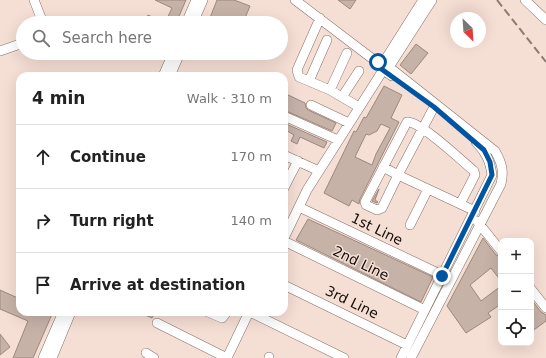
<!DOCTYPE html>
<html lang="en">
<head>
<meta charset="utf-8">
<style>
  :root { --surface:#fff; --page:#f6f6f6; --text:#222; --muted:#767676; --line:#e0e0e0 }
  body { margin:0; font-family:"DejaVu Sans",sans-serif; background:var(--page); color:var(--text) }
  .controls { position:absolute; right:12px; bottom:12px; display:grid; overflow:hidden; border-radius:8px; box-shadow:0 4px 16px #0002 }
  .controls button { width:36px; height:36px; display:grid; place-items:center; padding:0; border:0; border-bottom:1px solid var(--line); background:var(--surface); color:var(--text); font:20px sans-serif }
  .compass { position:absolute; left:450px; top:12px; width:36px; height:36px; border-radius:50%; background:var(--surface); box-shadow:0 4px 16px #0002; rotate:155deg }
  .stop { position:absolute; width:12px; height:12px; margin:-9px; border:3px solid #0055a2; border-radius:50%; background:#fff }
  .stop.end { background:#0055a2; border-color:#fff; box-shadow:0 1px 4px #0008 }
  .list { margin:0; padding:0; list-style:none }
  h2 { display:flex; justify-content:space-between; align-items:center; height:52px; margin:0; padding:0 16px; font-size:17px }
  h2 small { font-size:13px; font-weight:400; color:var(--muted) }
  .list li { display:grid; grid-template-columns:26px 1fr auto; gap:12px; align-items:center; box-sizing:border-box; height:64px; padding:0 16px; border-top:1px solid var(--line) }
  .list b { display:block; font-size:15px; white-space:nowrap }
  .list em { font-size:13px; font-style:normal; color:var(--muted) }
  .icon { flex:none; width:22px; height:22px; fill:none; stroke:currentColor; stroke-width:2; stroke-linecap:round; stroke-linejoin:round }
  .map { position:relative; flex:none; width:546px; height:358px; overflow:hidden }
  .search { position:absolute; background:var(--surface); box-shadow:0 4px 16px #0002; left:16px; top:16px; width:272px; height:44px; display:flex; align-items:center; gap:10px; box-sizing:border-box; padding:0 14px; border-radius:22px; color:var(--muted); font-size:15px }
  .panel { position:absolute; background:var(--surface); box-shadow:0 4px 16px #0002; left:16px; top:72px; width:272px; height:244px; border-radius:12px }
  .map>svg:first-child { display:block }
</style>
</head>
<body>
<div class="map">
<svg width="546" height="358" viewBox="0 0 546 358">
  <rect width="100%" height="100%" fill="#f5ded4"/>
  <path fill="#c7b2a8" stroke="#9c887e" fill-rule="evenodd" d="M155 0H186L176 23H144L148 15 165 23 172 8Z
    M217 0H234L250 6 243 23H208Z
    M338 0H356L350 9Z
    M416 44 428 53 411 74 400 65Z
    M384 86 402 95 391 118 399 122 360 199 359 204 352 200 349 206 324 193 354 131 356 132 364 117 366 118ZM381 124 390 128 376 154 372 165 355 157 366 134 369 135 377 131Z
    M284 93 305 103 306 108 308 110 336 123 332 131 284 110Z
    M284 123 327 142 324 148 300 137 297 144 291 141 294 135 284 129Z
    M379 189 375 200 378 202 377 203 372 201Z
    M308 219 433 277 421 302 296 240Z
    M483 238 496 255 501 257V281L491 268 470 285 481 301 501 286V304L488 313 491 317 466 333 447 306Z
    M0 290 20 299V312H53L33 358H13L28 321 0 309Z
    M531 299 541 312 546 315V321L531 332Z
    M138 312H155L152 318Z
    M0 334 10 347 0 355Z"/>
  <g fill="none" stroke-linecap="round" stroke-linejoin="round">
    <defs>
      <path id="minor" d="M34 0 43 23
        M295 0 378 63
        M525 0 546 20
        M320 18 297 70 299 77 330 90 359 107
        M186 23 196 0
        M193 23 203 0
        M0 51 23 43
        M380 68 392 76
        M380 68 423 0
        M163 76 173 53
        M170 76 180 53
        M309 81 327 40
        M330 90 347 53
        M342 97 359 71
        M311 105 349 123
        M434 107 398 175 475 211
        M284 116 338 140
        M284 155 319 171
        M383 167 398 175 382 208 377 210 366 205 365 202 407 122C419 120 462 161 474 171L475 175 460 204
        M284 175 289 178 298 161
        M284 188 289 178
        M299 207 442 275
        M477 221 501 251
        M410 225 428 189
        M284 238 307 190 380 75
        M284 241 425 310
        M284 285 407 345
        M531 289 546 308
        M208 312 222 318 227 312
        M250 312 344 358
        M157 323 227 358
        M146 353 154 358
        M43 358 63 312
        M52 358 71 312
        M227 358 249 312
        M269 358V357
        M401 358 492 175C490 161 486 152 476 142
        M411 358 501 184C504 171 502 163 495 151L389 67 432 0"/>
    </defs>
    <use href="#minor" stroke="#857168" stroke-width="10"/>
    <use href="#minor" stroke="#fff" stroke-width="9"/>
    <path stroke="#8a7b73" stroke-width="2" stroke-dasharray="8 4" stroke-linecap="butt" d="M497 0 546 62"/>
  </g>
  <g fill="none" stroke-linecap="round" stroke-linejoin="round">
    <path stroke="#0055a2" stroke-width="5" d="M378 62 380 68 434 107 484 150 490 162 492 175 442 276"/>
  </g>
  <g text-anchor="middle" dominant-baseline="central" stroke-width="3" stroke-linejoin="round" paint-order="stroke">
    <g font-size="14" fill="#150e0a" stroke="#f5ded4">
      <text transform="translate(377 229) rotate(26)">1st Line</text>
      <text transform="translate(361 263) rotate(26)">2nd Line</text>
      <text transform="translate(352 302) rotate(26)">3rd Line</text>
    </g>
  </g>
</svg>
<div class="controls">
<button>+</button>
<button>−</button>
<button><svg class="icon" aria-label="locate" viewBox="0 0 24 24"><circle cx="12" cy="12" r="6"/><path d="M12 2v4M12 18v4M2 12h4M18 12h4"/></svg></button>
</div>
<svg class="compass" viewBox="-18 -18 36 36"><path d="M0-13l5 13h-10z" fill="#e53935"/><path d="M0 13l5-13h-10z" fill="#767676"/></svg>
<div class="stop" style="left:378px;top:62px"></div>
<div class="stop end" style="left:442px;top:276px"></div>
<div class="search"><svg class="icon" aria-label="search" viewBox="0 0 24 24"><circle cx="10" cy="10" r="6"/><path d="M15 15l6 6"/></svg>Search here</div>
<section class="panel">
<h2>4 min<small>Walk · 310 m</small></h2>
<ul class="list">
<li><svg class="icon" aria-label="ahead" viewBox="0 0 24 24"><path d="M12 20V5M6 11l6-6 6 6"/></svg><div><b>Continue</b></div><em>170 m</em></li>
<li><svg class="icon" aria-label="right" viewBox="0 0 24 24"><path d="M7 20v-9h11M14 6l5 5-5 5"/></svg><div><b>Turn right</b></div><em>140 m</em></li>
<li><svg class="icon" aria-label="arrive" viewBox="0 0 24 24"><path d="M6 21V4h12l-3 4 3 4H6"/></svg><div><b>Arrive at destination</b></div></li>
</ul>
</section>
</div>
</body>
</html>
